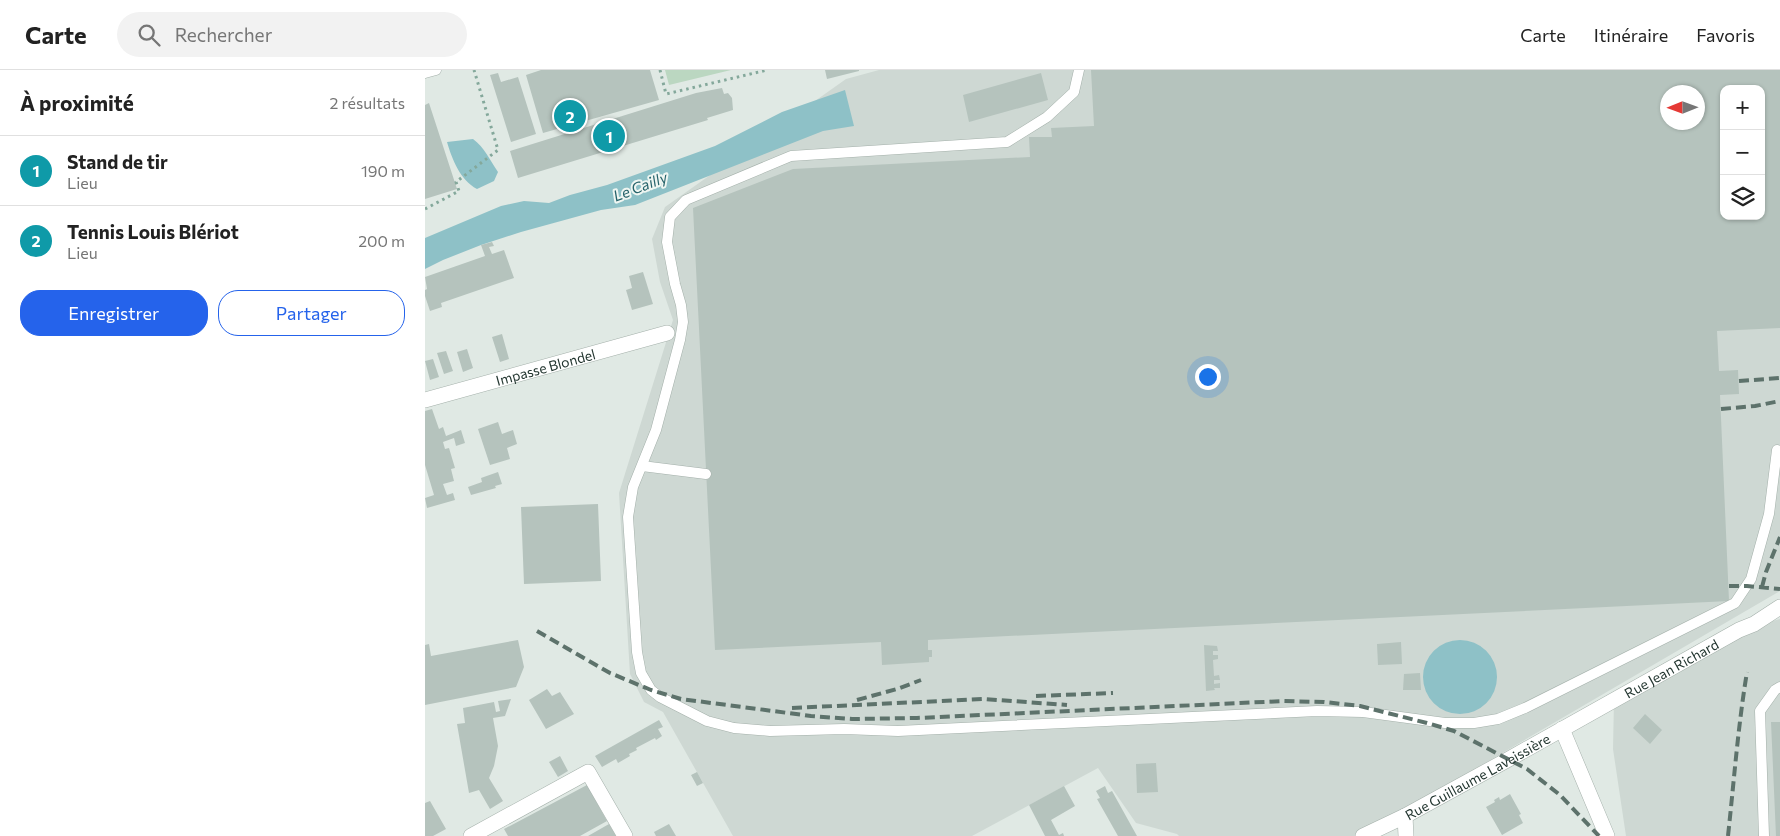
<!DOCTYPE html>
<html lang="fr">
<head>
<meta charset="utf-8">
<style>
  :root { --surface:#fff; --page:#f2f2f2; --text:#222; --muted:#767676; --line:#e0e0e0; --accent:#2563eb }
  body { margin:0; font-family:Commissioner,sans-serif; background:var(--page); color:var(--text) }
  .controls { position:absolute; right:15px; top:15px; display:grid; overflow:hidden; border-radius:10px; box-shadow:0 1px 4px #0004 }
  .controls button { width:45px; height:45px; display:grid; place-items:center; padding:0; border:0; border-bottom:1px solid var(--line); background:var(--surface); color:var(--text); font:25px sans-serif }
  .compass { position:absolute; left:1235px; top:15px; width:45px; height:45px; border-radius:50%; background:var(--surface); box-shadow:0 1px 4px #0004; rotate:269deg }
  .you { position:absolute; left:782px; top:306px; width:18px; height:18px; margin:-12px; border:4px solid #fff; border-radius:50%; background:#1a73e8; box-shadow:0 0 0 8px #1a73e833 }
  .badge { display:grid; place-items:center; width:32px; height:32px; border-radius:50%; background:var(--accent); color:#fff; font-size:16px; font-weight:700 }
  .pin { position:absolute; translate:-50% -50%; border:2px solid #fff; box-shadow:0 1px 5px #0006 }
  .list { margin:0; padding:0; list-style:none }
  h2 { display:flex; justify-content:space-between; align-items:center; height:65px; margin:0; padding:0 20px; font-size:21px }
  h2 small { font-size:16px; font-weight:400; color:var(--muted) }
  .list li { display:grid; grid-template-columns:32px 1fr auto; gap:15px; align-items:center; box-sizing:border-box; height:70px; padding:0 20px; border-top:1px solid var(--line) }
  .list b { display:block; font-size:19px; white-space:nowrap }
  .list p { margin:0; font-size:16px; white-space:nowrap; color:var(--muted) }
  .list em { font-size:16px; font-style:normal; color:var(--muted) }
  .actions { display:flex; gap:10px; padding:15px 20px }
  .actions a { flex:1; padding:11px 0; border:1px solid var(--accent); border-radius:20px; text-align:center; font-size:18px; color:var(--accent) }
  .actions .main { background:var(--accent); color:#fff }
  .icon { flex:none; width:28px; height:28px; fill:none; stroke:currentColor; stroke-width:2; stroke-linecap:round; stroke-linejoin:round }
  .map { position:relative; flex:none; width:1355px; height:766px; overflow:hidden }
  header { display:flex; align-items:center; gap:30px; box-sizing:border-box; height:70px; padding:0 25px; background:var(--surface); border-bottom:1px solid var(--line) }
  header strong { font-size:24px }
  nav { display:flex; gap:28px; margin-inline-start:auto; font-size:18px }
  .search { width:350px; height:45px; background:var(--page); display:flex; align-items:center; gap:12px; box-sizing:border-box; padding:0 18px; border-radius:28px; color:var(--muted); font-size:19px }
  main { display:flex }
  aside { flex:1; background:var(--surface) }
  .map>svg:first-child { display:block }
</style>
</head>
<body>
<header>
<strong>Carte</strong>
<div class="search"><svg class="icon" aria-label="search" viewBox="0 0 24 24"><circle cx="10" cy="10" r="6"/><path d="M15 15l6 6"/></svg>Rechercher</div>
<nav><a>Carte</a><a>Itinéraire</a><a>Favoris</a></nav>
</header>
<main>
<aside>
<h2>À proximité<small>2 résultats</small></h2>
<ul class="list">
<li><span class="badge" style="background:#0f9aa8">1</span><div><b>Stand de tir</b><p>Lieu</p></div><em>190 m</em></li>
<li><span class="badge" style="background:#0f9aa8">2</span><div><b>Tennis Louis Blériot</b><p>Lieu</p></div><em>200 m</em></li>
</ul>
<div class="actions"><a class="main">Enregistrer</a><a>Partager</a></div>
</aside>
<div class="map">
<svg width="1355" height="766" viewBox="0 0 1355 766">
  <rect width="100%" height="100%" fill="#e0e9e4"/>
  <path fill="#ced8d3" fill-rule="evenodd" d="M454 0H1355V521L935 766H754L752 764 711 753 673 698 547 766H308L238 642 219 632 205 604 194 423 248 250 235 212 227 169 240 137 421 9ZM1299 19H1336V146H1299ZM1242 22H1272V52H1242Z
    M1355 549V766H1201L1188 679 1189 630 1314 560Z"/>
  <path fill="#bbd7c1" d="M240 0H306L244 15Z"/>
  <path fill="#8ec1c7" d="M420 20 429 56 398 61 210 135 176 140 96 162 56 175 18 190 0 199V168L76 136 99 131 124 133 145 125 182 115 290 76 357 42Z
    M48 69C59 77 65 90 73 102L69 111 52 119C35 110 27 89 22 72Z
    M998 607a37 37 0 1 1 74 0a37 37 0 1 1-74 0Z"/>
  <path fill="#b5c3bd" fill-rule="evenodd" d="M116 0H225L234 30 118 63 101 5Z
    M400 0H434V1L402 9Z
    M666 0H1355V258L1292 261 1294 301 1313 300 1314 324 1295 325 1304 531 503 570V580H507V587H504V592L457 595 456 572 290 580 268 138 368 99 605 87 604 67H627L626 58 669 56ZM1299 19H1336V146H1299ZM1242 22H1272V52H1242Z
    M73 3 76 12 93 7 111 64 86 72 65 5Z
    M616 3 623 30 544 52 538 25Z
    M297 18 299 24 303 23 307 28 308 40 282 48 283 50 93 108 85 81 271 23Z
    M4 33 32 119 0 129V35Z
    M67 172 69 176 64 177 67 184 79 180 89 208 16 233 17 237 5 241 0 226V220L2 219 0 207 60 186 56 175Z
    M218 202 228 234 207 240 201 220 207 218 204 206Z
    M77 264 84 289 75 292 67 267Z
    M42 279 48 298 38 302 32 282Z
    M21 281 28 301 19 304 12 283Z
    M8 289 14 307 5 310 0 291Z
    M7 339 14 359 18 357 21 366 36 360 40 373 31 376 29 368 18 372 20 379 24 378 30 398 26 399 29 411 18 414 22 425 28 423 30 430 2 438 0 428 9 425 0 395V341Z
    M73 352 77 364 88 360 92 374 82 378 85 389 65 395 53 359Z
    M73 402 77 414 70 416 71 418 46 425 43 417 57 412 56 408Z
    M173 434 176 511 99 514 96 437Z
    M93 570 99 597 91 617 0 635V575L4 574 6 586Z
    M976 572 977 594 953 595 952 574Z
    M779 575 792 576 793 581H788V585H793V589L788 590 789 606 794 605 795 610H789V614L795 613V618H789L790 620 781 621Z
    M995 603 996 620H978L979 604Z
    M122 619 127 626 135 622 149 644 121 659 104 630Z
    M86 629 80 646 68 648 73 676 69 696 64 708 78 731 65 739 54 720 44 723 32 654 40 653 38 638 69 632 71 642 75 641 73 631Z
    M1220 644 1237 660 1225 674 1208 658Z
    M234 650 238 657 233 659 237 666 231 670 230 668 211 678 212 680 204 684 205 686 193 693 191 689 177 697 170 686Z
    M1346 652H1355V766H1351Z
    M135 686 143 701 133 707 124 692Z
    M731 693 733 722 712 723 711 694Z
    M272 702 278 713 272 716 266 705Z
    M162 715 182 751 155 766H83L79 759Z
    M639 716 650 736 626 750 634 765 638 763 639 766H620L604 735Z
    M680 716 683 723 687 721 712 766H693L672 729 675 728 671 721Z
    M1085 724 1096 744 1094 745 1098 753 1077 765 1061 737 1070 732 1069 730 1074 727 1075 730Z
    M5 731 21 759 8 766H0V733Z
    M184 754 191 766H163Z
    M244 754 251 766H231L229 762Z"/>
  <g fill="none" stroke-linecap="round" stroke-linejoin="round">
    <defs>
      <path id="service" d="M654 0 649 22 622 47 582 72 366 86 261 130 245 147 242 172 250 214 256 235 258 252 255 270 231 360 208 417 203 447 212 582 216 603 226 620 235 627 282 651 309 658 345 661 419 659 473 661 892 641 938 642 1020 653H1049L1073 649 1100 638 1310 533 1326 509 1344 444 1352 380 1355 381
        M0 3 11 0
        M217 396 281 404
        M1339 766 1335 641 1350 620 1355 617"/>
      <g id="minor">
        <path id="s1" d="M0 330 242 263"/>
        <path d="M1137 659 1182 766"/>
        <path d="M980 746 981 766"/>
        <path d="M46 766 163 702 200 766"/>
      </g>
      <g id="tertiary">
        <path id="s2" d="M938 766 980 746 1084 689 1314 560 1329 554 1355 537"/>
      </g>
    </defs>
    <use href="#service" stroke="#a4b0aa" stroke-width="11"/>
    <use href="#minor" stroke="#a4b0aa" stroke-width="16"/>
    <use href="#tertiary" stroke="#a4b0aa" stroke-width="16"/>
    <path stroke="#84a89b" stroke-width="3" stroke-dasharray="2.5 4" stroke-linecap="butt" d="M235 0 241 24 342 0
      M0 139 34 121 31 112 73 80 49 0"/>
    <use href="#service" stroke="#fff" stroke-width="10"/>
    <use href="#minor" stroke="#fff" stroke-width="15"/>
    <use href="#tertiary" stroke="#fff" stroke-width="15"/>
    <path stroke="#5d726b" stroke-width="4" stroke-dasharray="10 5" stroke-linecap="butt" d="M1314 311 1355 308
      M1296 339 1330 336 1355 331
      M1304 516H1322L1355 519
      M1337 517 1341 502 1355 467
      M112 561 185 603 226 620 256 629 386 646 427 649 492 648 859 631 899 632 935 636 1002 653 1029 661 1102 699 1135 725 1174 766
      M611 626 688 623
      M432 630 472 619 496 610
      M367 638 559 629 642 635
      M1303 766C1309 711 1313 656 1322 602"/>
  </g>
  <g text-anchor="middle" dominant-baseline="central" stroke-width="4" stroke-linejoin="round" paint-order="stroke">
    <g font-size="14" fill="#233630" stroke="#eff6f2">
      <text stroke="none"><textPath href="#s1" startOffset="125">Impasse Blondel</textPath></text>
      <text stroke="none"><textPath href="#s2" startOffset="351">Rue Jean Richard</textPath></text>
      <text stroke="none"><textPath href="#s2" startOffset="129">Rue Guillaume Laveissière</textPath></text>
    </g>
    <g font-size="15" font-style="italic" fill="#25626a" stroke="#eff6f2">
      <text transform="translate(215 116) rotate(-21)">Le Cailly</text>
    </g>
  </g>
</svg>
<div class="controls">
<button>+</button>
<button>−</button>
<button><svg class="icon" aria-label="layers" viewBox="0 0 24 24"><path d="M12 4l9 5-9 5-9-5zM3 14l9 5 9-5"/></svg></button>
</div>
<svg class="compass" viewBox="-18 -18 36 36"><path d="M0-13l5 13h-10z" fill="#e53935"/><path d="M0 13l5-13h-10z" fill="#767676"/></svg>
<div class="you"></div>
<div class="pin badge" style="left:184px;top:66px;background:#0f9aa8">1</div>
<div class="pin badge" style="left:145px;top:46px;background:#0f9aa8">2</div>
</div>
</main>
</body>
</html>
